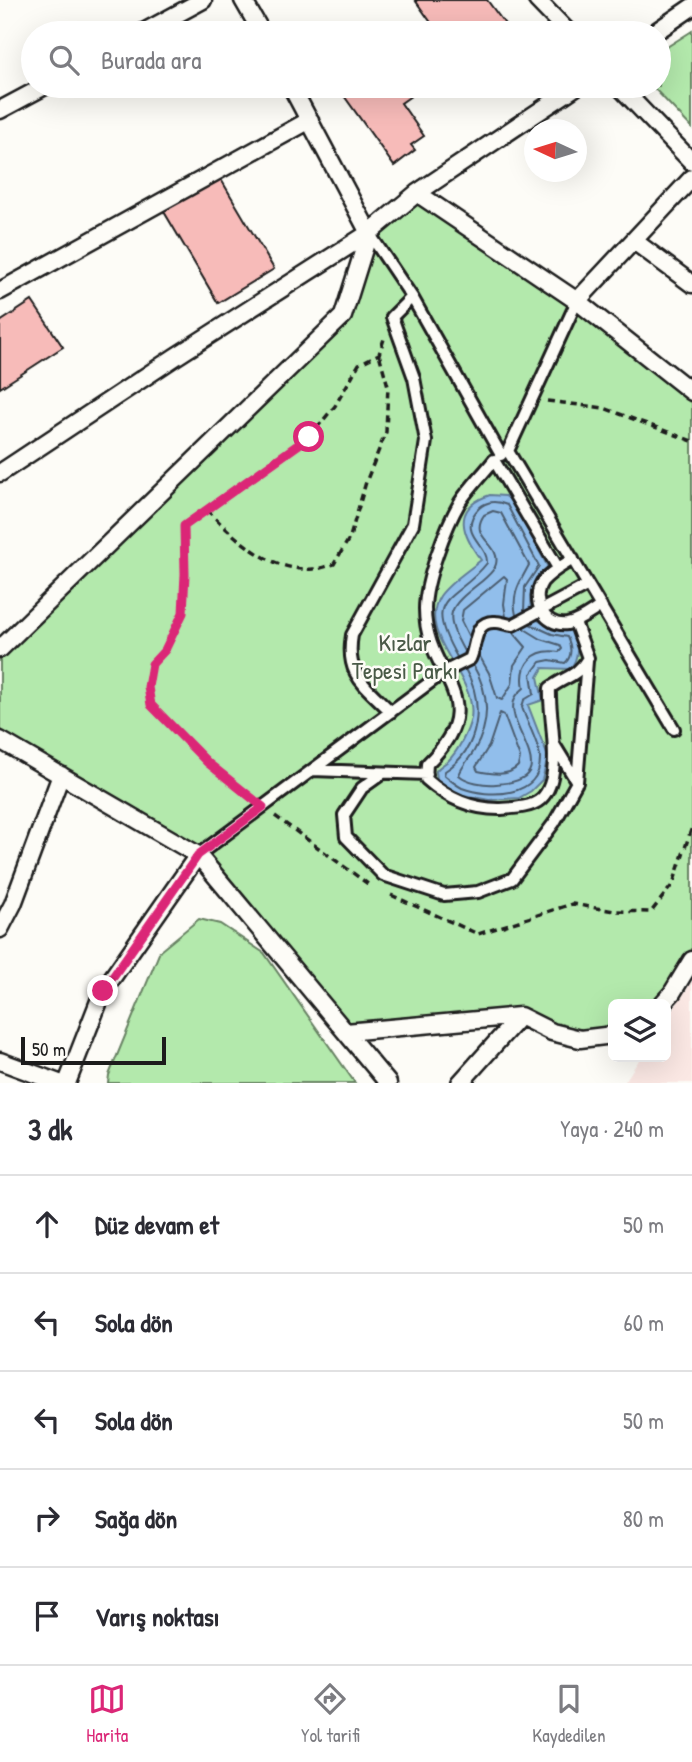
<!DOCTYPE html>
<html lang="tr">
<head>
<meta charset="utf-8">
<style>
  :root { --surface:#fff; --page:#f2f2f3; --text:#2b2b33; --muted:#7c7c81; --line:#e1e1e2; --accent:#db2777 }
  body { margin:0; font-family:"Patrick Hand",sans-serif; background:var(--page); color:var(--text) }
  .controls { position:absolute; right:21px; bottom:21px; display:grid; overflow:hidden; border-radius:10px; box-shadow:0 7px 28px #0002 }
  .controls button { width:63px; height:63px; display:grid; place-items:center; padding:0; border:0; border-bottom:2px solid var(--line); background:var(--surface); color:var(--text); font:35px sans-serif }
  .compass { position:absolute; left:524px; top:119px; width:63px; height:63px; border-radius:50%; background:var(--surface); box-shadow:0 7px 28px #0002; rotate:274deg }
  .scale { position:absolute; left:21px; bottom:18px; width:145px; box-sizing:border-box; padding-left:7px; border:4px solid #1c1c1c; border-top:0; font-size:19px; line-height:24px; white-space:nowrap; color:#1c1c1c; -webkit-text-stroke:5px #fdfcf7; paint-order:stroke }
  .stop { position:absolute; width:21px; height:21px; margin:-16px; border:5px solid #db2777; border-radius:50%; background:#fff }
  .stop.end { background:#db2777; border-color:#fff; box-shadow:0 2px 7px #0008 }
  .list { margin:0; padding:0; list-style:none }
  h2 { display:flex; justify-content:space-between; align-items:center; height:91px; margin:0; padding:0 28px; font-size:30px }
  h2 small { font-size:23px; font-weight:400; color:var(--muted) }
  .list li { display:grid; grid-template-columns:46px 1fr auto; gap:21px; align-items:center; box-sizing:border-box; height:98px; padding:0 28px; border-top:2px solid var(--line) }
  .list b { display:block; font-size:26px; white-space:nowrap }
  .list em { font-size:23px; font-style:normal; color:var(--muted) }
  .icon { flex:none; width:38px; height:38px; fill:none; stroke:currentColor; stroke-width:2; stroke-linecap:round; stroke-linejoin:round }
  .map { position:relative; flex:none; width:692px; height:1083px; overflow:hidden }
  .search { position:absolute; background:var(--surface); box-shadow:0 7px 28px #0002; left:21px; right:21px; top:21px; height:77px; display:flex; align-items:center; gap:18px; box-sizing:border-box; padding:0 24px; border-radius:38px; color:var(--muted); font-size:26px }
  .sheet { height:581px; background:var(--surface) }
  nav { display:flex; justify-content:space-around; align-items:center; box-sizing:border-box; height:98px; border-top:2px solid var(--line); background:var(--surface); font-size:19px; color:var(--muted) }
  nav a { display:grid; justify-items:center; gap:4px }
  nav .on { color:var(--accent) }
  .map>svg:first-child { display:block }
</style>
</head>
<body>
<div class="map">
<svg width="692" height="1083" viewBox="0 0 692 1083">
  <rect width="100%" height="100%" fill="#fdfcf7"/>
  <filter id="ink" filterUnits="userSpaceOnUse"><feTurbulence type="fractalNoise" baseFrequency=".0143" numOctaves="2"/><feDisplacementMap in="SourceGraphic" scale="14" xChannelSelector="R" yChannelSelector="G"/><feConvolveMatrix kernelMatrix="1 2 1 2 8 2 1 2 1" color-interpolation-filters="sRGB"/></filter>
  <g filter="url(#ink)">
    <path fill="#fbe8e4" d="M692 981V1083H624L641 1057H666V1020Z"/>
    <path fill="#b3e9ac" stroke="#688264" stroke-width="2" d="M692 31V128L652 86H659V52Z
      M417 193 692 392V960L662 1004H613V1035L580 1039 520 1016 346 1032 198 855 0 740V649L343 316 369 233Z
      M199 919 220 924 264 953 355 1083H108L109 1075 160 951Z"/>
    <path fill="#91beeb" stroke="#627d98" stroke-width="2" d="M490 495 505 496 512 500 550 571C531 582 525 599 535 619L554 628 572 627C577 643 581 655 570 669L543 668 538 677 543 700 528 705 548 757 542 780 531 791 519 798 489 800 458 794 437 779 436 771C439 766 443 765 448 761 458 751 468 732 471 718 478 676 415 636 440 596 450 582 468 571 481 560 463 536 450 508 490 495Z"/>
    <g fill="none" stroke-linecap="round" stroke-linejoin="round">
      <path stroke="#4b5d6f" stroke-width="2" d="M469 637 461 621 463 610 504 576 507 579 504 604 506 617
        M465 653C442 612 448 608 482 581 487 576 494 572 496 564 501 543 468 538 484 515L493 511 501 513 529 565C520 582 511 594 516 615
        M479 655 489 673 497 698 502 700 512 684 514 665 526 647 513 632
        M457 657C420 593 456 603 487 563 488 545 463 537 473 516 476 511 480 506 485 504 493 500 500 502 507 505L539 566 525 587 524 611
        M473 665C490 694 491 722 474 751 469 759 462 766 459 775 467 782 484 785 496 784 568 780 505 730 514 701 515 695 520 692 524 688 519 664 534 648 559 652L562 649 560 645 541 639 523 628
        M465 669C485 703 480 749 445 771L444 775C449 779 456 785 462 788 488 798 541 798 540 758 540 745 526 721 522 707L524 700 534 694 531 674 540 662 550 660 565 663C573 656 571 645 567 637L552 634 530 624
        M500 713 504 715 520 758 518 766C508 777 492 774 478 771L476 767 489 746Z"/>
    </g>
    <path fill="#f7bbb9" stroke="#1c1c1c" stroke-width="2" d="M415 0H487L507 27 499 33H419L432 24Z
      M337 86H425L401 103 424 136 411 145 415 150 394 166Z
      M219 176 274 269 218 303 163 210Z
      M32 301 63 347 0 388V322Z"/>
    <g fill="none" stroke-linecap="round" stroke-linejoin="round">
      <defs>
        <path id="pedestrian" d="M369 233 412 297 392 317 414 378 426 441 413 524 352 635C345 676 365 685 391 712
          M412 297 501 455
          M577 301 508 451 674 729
          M573 559C562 566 550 572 542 582 530 601 545 627 567 624 579 622 591 612 601 606
          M558 568 494 460C483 474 470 487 460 502 446 526 425 581 425 609 425 678 495 698 427 764L426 779C447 798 471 809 499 809 513 808 531 808 541 799 565 776 548 717 550 688 566 676 577 677 588 658L575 622
          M555 746 577 782 587 661
          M312 770 427 774
          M383 773 362 788 344 815 346 837 383 875 444 895 478 892 512 879 554 823 577 782
          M198 855 444 672 470 659C477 645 473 620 496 622 502 622 507 625 513 625L588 585"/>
        <path id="minor" d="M243 0 262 33
          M537 0 569 33
          M142 33 203 0
          M654 33 692 7
          M619 86 692 162
          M0 110 45 86
          M417 193 577 301 692 392
          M634 241 692 284
          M0 291 310 120
          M577 301 692 178
          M0 473 175 357 369 233 417 193 577 86
          M0 649 343 316 369 233 291 86
          M0 740 198 855 388 1083
          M0 929 13 904 61 775
          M662 1004 672 993 692 960
          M346 1032 520 1016 552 1032 580 1039 613 1035
          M0 1061 59 1083
          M67 1083 103 991 198 855
          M460 1083 520 1016"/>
      </defs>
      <use href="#pedestrian" stroke="#1c1c1c" stroke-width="16"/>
      <use href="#minor" stroke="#1c1c1c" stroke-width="21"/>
      <path stroke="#1c1c1c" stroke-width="3.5" stroke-dasharray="7 5" stroke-linecap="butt" d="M547 401 604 408 692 441
        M207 510C235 538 270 572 313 569 320 569 328 566 334 564L350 537 366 482 386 432 388 386 379 354
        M252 799 208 763 151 705 148 687 152 664 165 650 183 613 185 574 184 526 309 437 335 406 359 364 379 354 384 339
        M275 816 368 884
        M391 895 478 934 572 904 614 911 651 912 673 884 692 827"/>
      <use href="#pedestrian" stroke="#fdfcf7" stroke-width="10"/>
      <use href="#minor" stroke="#fdfcf7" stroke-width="16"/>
    </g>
  </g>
  <g fill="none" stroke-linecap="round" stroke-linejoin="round" filter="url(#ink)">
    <path stroke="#db2777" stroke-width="9" d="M103 991 198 855 263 807 208 763 151 705 148 687 152 664 165 650 183 613 185 574 184 526 309 437"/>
  </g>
  <g text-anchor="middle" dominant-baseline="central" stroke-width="5" stroke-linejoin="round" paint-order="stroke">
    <g font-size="24" fill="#495a47" stroke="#fdfcf7">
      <text x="405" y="642">Kızlar<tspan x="405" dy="28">Tepesi Parkı</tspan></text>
    </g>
  </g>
</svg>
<div class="controls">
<button><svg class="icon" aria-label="layers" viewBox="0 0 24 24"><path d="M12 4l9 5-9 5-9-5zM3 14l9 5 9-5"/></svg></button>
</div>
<svg class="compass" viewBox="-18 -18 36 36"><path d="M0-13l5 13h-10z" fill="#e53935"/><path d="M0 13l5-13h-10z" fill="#7c7c81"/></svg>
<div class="scale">50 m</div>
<div class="stop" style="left:309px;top:437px"></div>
<div class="stop end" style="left:103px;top:991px"></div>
<div class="search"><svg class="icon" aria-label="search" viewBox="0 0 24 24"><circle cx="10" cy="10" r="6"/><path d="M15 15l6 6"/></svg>Burada ara</div>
</div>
<section class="sheet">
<h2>3 dk<small>Yaya · 240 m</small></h2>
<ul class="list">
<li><svg class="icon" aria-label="ahead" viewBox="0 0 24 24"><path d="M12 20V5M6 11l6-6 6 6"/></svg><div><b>Düz devam et</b></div><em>50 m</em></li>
<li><svg class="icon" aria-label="left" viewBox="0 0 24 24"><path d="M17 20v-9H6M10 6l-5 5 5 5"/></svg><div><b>Sola dön</b></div><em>60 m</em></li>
<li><svg class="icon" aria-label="left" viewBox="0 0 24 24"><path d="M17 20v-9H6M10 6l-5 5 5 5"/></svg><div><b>Sola dön</b></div><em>50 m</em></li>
<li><svg class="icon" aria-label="right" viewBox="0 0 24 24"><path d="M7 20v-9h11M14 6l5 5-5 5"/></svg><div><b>Sağa dön</b></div><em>80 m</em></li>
<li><svg class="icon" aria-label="arrive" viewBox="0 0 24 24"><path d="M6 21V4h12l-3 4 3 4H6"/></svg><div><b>Varış noktası</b></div></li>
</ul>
</section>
<nav>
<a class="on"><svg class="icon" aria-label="map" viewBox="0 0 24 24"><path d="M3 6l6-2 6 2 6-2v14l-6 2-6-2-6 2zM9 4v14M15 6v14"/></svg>Harita</a>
<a><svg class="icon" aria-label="directions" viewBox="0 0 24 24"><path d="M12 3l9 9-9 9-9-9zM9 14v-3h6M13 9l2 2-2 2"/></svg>Yol tarifi</a>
<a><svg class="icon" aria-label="saved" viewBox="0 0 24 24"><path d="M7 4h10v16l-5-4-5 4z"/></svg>Kaydedilen</a>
</nav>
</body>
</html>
